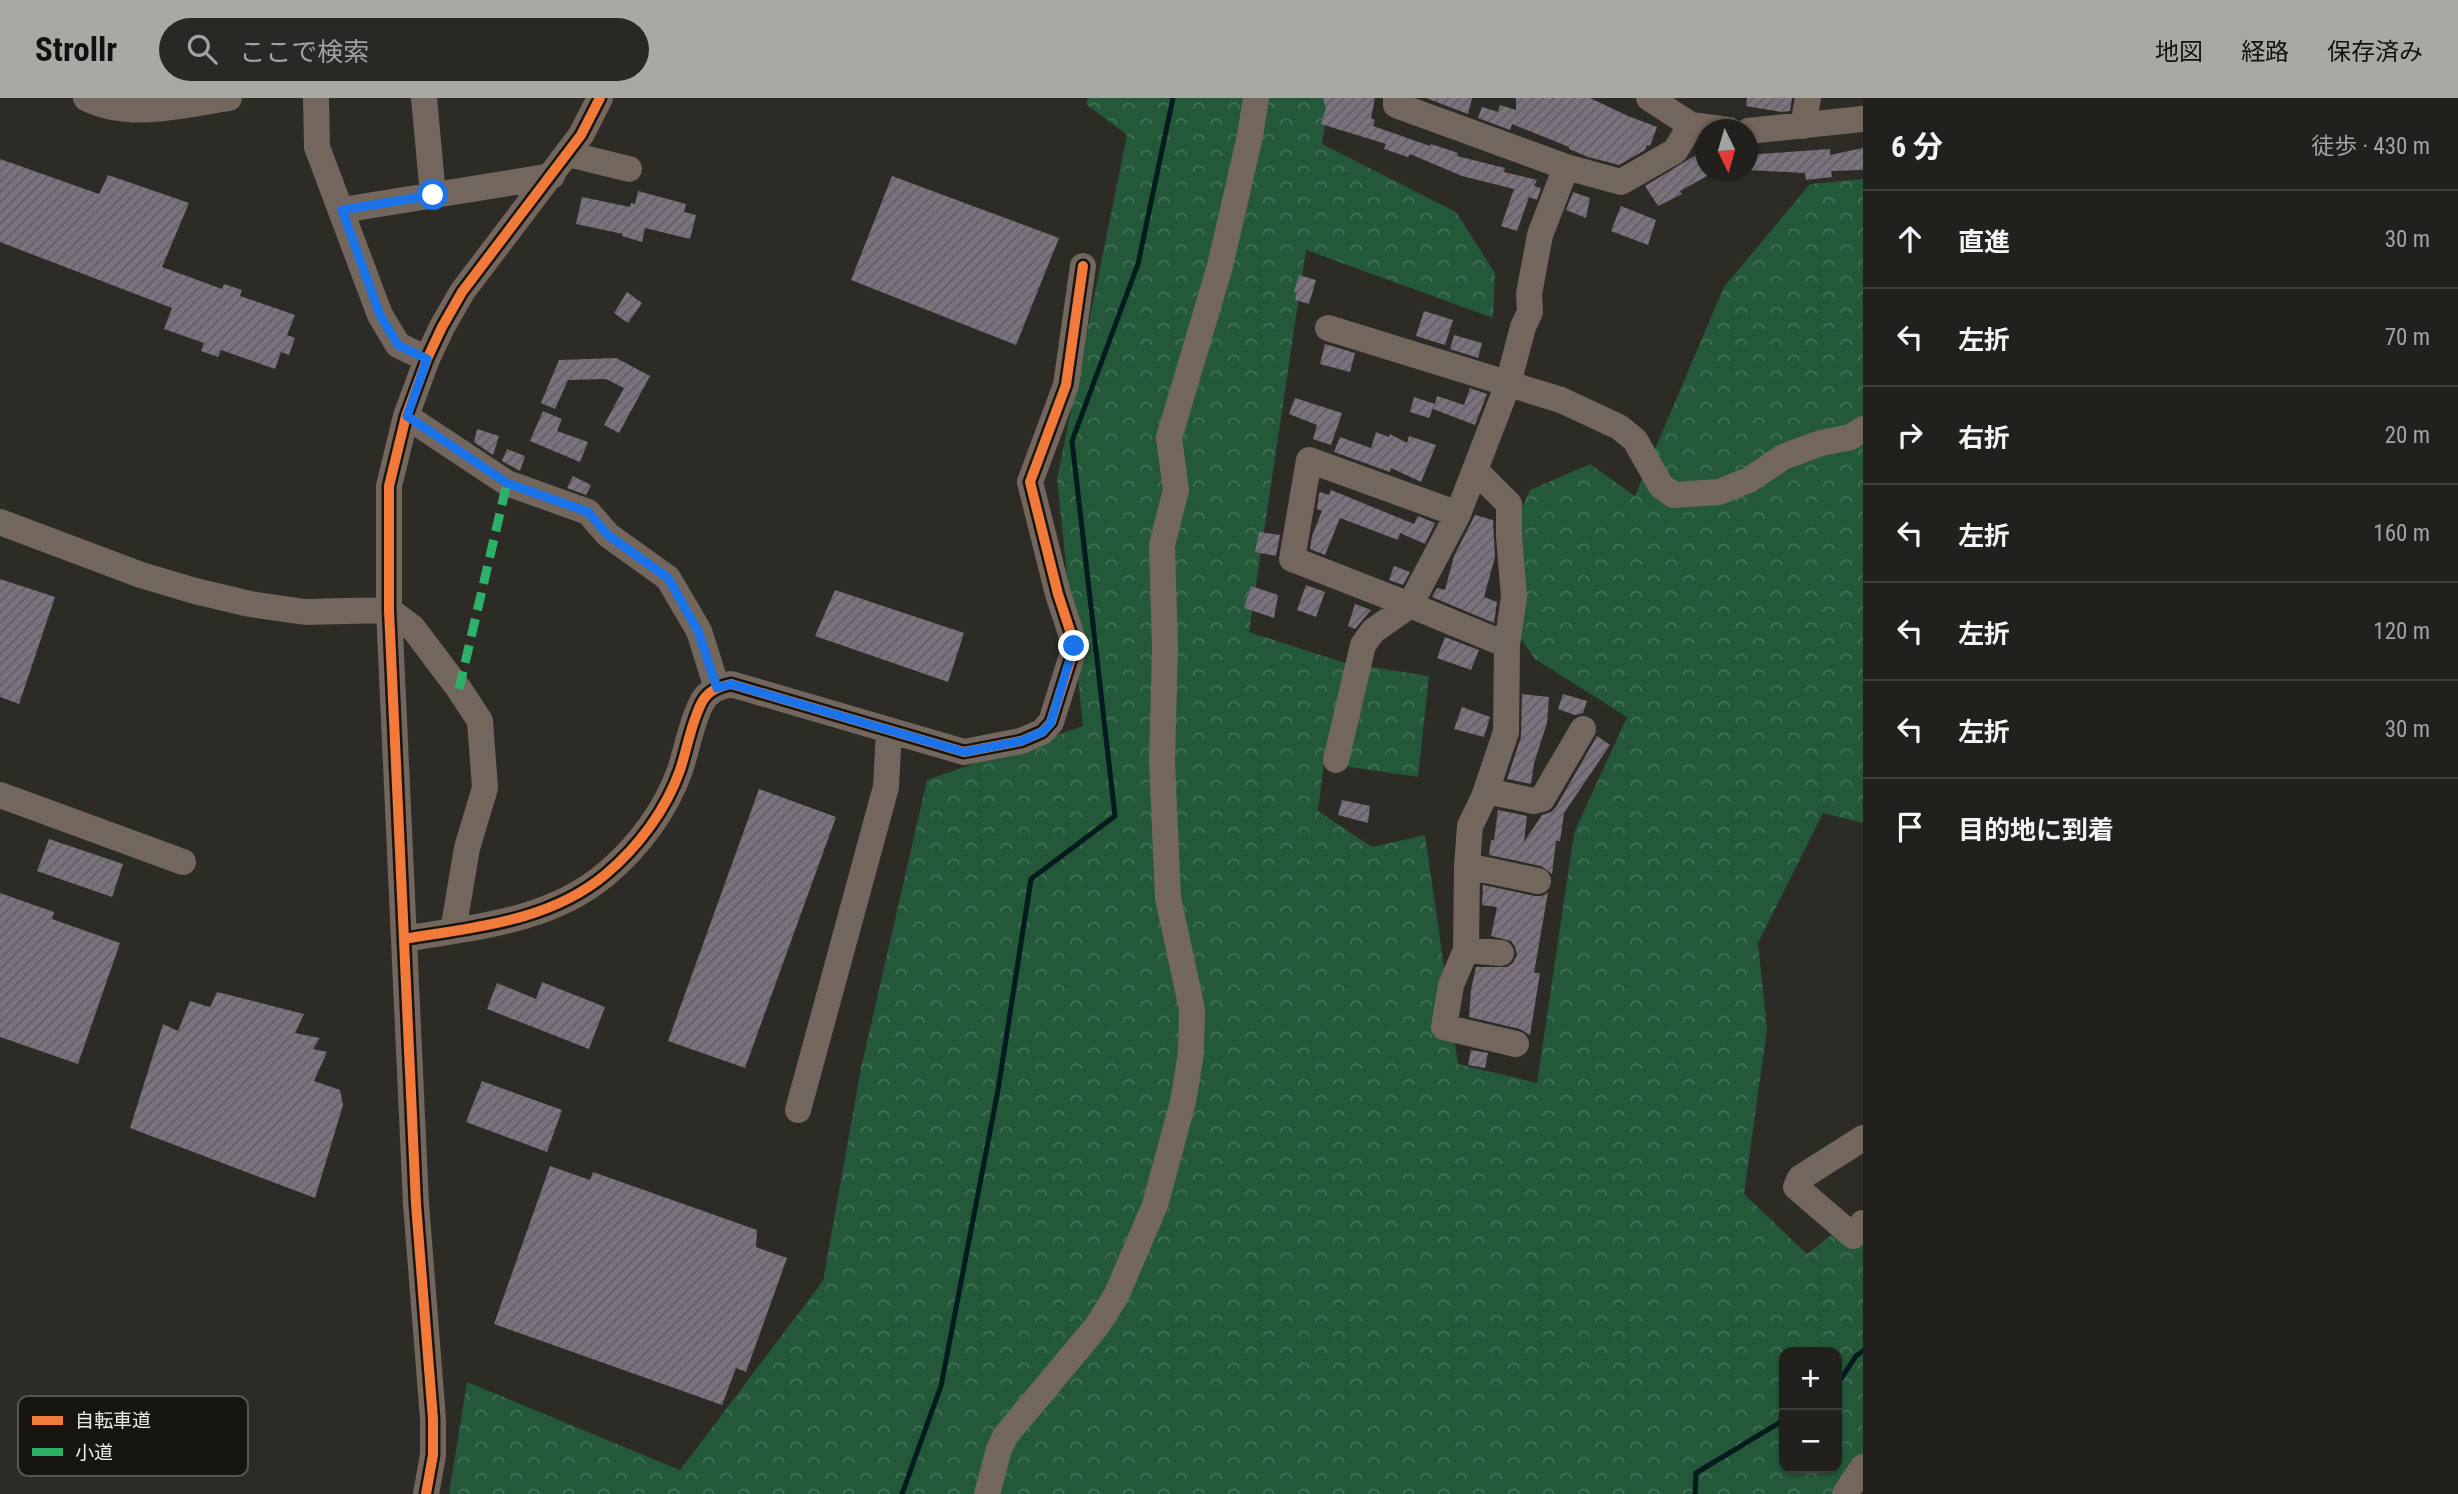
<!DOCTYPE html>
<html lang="ja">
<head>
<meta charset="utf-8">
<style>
  :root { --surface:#21201c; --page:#292825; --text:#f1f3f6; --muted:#a2a3a3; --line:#3e3e3b; --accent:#a9a8a2 }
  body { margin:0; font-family:"Roboto Condensed","Noto Sans JP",sans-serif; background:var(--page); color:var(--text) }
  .controls { position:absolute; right:21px; bottom:21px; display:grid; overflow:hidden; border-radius:14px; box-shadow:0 2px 5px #0004 }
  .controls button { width:63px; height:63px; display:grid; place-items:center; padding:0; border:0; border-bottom:2px solid var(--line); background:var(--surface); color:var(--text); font:35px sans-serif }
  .compass { position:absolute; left:1695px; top:21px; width:63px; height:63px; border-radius:50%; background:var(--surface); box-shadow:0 2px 5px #0004; rotate:175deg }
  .stop { position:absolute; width:21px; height:21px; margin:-16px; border:5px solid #1a73e8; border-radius:50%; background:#fff }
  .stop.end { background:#1a73e8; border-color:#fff; box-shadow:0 2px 7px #0008 }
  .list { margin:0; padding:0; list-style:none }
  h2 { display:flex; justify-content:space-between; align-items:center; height:91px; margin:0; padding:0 28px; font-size:30px }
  h2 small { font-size:23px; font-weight:400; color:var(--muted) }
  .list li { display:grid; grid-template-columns:46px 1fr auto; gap:21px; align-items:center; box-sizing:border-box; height:98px; padding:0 28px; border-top:2px solid var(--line) }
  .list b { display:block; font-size:26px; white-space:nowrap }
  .list em { font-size:23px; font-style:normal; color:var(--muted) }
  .icon { flex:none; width:38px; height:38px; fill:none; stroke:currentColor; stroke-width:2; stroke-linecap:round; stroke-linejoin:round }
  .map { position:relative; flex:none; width:1863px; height:1396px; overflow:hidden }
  header { display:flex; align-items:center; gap:42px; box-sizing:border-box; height:98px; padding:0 35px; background:var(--accent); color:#111 }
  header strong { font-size:33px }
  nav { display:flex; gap:38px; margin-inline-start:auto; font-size:24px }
  .search { width:490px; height:63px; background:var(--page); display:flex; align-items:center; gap:18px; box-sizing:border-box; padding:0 24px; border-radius:38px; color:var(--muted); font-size:26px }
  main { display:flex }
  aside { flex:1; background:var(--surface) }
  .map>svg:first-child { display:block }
</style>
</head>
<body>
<header>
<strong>Strollr</strong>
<div class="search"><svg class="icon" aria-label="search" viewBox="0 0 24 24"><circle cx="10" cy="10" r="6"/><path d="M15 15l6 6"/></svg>ここで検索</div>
<nav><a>地図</a><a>経路</a><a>保存済み</a></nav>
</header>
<main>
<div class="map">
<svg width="1863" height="1396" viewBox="0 0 1863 1396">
  <defs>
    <pattern id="forest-crowns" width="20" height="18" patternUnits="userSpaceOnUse" patternTransform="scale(1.75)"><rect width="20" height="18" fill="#235939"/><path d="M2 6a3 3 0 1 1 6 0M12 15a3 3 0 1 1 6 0" fill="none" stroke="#437156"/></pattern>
    <pattern id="building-hatch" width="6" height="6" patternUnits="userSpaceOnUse" patternTransform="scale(1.75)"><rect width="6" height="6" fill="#7a727c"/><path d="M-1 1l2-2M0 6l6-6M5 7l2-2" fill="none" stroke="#635e63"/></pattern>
  </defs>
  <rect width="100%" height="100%" fill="#2c2b26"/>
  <path fill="url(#forest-crowns)" fill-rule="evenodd" d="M1088 0H1329L1322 46 1456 114 1495 175 1493 220 1306 152 1249 534 1345 565 1429 578 1418 679 1324 665 1318 713 1372 749 1425 737 1458 966 1537 985 1574 735 1627 619 1535 561 1508 523 1509 438 1530 392 1590 366 1635 398 1724 189 1810 86 1863 81V725L1823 715 1758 845 1767 931 1744 1096 1807 1156 1863 1113V1373L1850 1396H449L467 1284 680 1372 823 1183 861 970 927 682 1083 628 1057 381 1127 37 1086 6ZM1784 1254H1837V1370H1784Z"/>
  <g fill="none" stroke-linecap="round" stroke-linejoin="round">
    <path stroke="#041a1f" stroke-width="5" d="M1837 1287 1856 1258 1863 1253
      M902 1396 941 1288 998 992 1031 781 1115 718 1072 343 1138 166 1173 0
      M1695 1396 1696 1375 1784 1322"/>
  </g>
  <path fill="url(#building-hatch)" d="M1323 0H1375L1371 20 1375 22 1373 28 1430 48 1431 46 1458 55 1457 58 1505 70 1504 74 1537 82 1534 88 1541 90 1537 102 1529 99 1517 133 1501 128 1514 91 1462 78 1410 56 1408 59 1384 51 1386 46 1321 26 1326 10Z
    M1426 0H1472L1468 16Z
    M1516 0H1590L1628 18 1657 29 1650 48 1647 47 1645 52 1619 67 1588 59 1569 51V49L1512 26 1510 32 1478 20 1482 9 1498 14 1500 7 1516 12Z
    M1747 0H1792L1790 13 1781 14 1746 8Z
    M1863 50V72L1831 73 1832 79 1806 82 1805 75 1747 72V57L1830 51V57Z
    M1696 57 1709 77 1680 93 1682 96 1658 108 1645 88Z
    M0 61 99 96 108 77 189 105 162 169 222 191 224 186 242 192 240 198 295 217 287 237 295 240 289 257 281 254 275 271 221 252 218 259 201 253 204 245 164 231 172 210 0 144Z
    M892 78 1059 140 1016 247 851 182Z
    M638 93 686 106 684 114 696 117 690 141 645 130 642 144 622 138 623 136 576 126 582 99 630 109 631 105 635 106Z
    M1573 94 1590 100 1586 120 1566 112Z
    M1621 108 1656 122 1648 147 1611 133Z
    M1299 177 1316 182 1309 206 1295 202 1297 195 1294 194Z
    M627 194 642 205 628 225 614 215Z
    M1424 213 1453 222 1445 247 1416 238Z
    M1454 237 1482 245 1478 260 1450 251Z
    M1325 246 1355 255 1350 274 1320 266Z
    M616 260 650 278 619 335 604 327 624 290 606 281 568 282 555 311 541 305 559 262Z
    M1470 290 1487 296 1475 327 1433 311 1434 308 1429 320 1410 314 1414 299 1435 306 1437 298 1464 307Z
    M1295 300 1342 315 1331 347 1313 341 1317 327 1289 316Z
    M543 313 562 321 557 333 588 344 580 364 530 343Z
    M477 331 499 338 493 357 474 344Z
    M1376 334 1389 339 1390 336 1407 345 1409 338 1436 347 1421 384 1391 370 1390 374 1334 354 1340 339 1371 350Z
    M507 351 525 358 520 373 502 363Z
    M573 378 591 387 586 397 567 390Z
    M1331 392 1414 426 1418 418 1435 425 1425 446 1400 435 1398 442 1340 420 1325 457 1310 451 1312 438 1322 413 1317 411 1319 396 1320 394 1329 397Z
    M1475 417 1493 422 1495 459 1484 499 1497 504 1494 525 1432 499 1437 490 1445 492 1454 458Z
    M1259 434 1280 437 1276 458 1255 454Z
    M1394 468 1410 474 1403 487 1389 482Z
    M0 481 55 499 19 606 0 599Z
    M1306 487 1325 494 1316 519 1297 512Z
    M1251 488 1278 497 1274 520 1244 510Z
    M835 492 964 535 948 584 815 538Z
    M1355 506 1371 512 1355 531 1348 528Z
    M1445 539 1479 552 1471 572 1437 560Z
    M1522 596 1549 599 1547 625 1534 665 1531 686 1507 681 1521 639Z
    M1563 596 1587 603 1583 615 1575 617 1558 611Z
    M1462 609 1490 619 1484 639 1454 631Z
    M1597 638 1610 647 1564 715 1560 743H1556L1552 776 1541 768 1489 757 1491 742H1494L1498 712 1527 718 1524 744 1542 717 1551 714 1556 709Z
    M759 691 836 719 745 970 668 943Z
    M1342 702 1370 708 1368 725 1338 717Z
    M49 741 123 766 112 799 37 773Z
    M1483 787 1535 798H1542L1548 794 1534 875H1540L1530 937 1520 931 1469 919 1471 892 1476 869H1507L1513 865 1517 857 1515 849 1511 843 1491 838 1497 809 1482 807Z
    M0 795 54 814 52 821 120 845 78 966 0 939Z
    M542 884 605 909 589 951 487 911 497 885 536 901Z
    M217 894 304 916 295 935 320 940 313 951 327 954 314 983 340 992 343 1007 315 1100 130 1030 163 926 178 933 190 903 210 909Z
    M1471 952 1488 955 1485 970 1468 967Z
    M482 983 562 1012 547 1054 466 1024Z
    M550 1068 590 1082 593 1074 757 1132 756 1149 787 1160 746 1274 736 1270 722 1307 494 1226Z"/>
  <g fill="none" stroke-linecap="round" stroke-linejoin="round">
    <path stroke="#73665c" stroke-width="26" d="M86 0C130 22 182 7 229 0
      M316 0 317 49 380 217 398 247 427 261
      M424 0 433 97
      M1396 0V7L1566 69 1621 84 1675 53 1691 27
      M1649 0 1691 27 1729 32
      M1803 28 1808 0
      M1748 33 1863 21
      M568 56 629 71
      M342 112 552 78
      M1328 230 1561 302 1619 329 1635 342 1661 388 1674 397 1719 394 1749 382 1783 359 1821 345 1851 339 1863 331
      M406 318 507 385 588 414 608 437 668 480 699 533 717 590
      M1475 372 1509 406V438L1514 499 1507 547
      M0 424 141 477 195 493 250 506 305 514 389 512 413 530 459 591 480 623 485 690 467 750 453 833
      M1410 507 1292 461 1309 362 1458 416
      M1336 662 1363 547 1373 533 1410 507
      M1486 693 1534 703 1542 701 1583 631
      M0 697 183 764
      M1467 768 1538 783
      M404 841C474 829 549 824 606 776 638 749 666 712 680 672 687 651 691 626 701 606 707 593 718 589 731 586L964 654 1021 643 1042 634 1051 624 1075 548 1058 496 1030 384 1066 287 1083 168
      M1466 852 1501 855
      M1516 946 1444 929 1451 887 1466 852 1467 768 1470 728 1484 699 1506 634 1507 547 1410 507 1458 416 1508 286 1523 229 1530 214 1529 196 1540 137 1566 69
      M798 1012 886 689 889 632
      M1863 1040 1800 1080 1796 1089 1853 1138 1863 1125
      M426 1396 433 1357V1321L416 1106 389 512V388L406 318 427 261 442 229 462 194 581 37 600 0
      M987 1396 999 1351 1006 1337 1097 1228 1116 1198 1155 1107 1183 1004 1191 955 1192 911 1168 800 1162 663 1165 549 1162 447 1176 392 1169 340 1220 168 1250 38 1256 0
      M1845 1396 1863 1369"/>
    <path stroke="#2db169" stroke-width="9" stroke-dasharray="18 9" stroke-linecap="butt" d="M459 591 507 385"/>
    <defs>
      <path id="cycleway" d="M404 841C474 829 549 824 606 776 638 749 666 712 680 672 687 651 691 626 701 606 707 593 718 589 731 586L964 654 1021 643 1042 634 1051 624 1075 548 1058 496 1030 384 1066 287 1083 168
        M426 1396 433 1357V1321L416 1106 389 512V388L406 318 427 261 442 229 462 194 581 37 600 0"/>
    </defs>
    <use href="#cycleway" stroke="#161510" stroke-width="15"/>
    <use href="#cycleway" stroke="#f17a3a" stroke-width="10"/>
  </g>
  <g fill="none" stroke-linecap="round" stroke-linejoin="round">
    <path stroke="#1a73e8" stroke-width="9" d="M433 97 342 112 380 217 398 247 427 261 407 318 507 385 588 414 608 437 668 480 698 533 717 590 731 586 964 654 1021 643 1042 634 1051 624 1074 548"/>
  </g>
  <rect x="18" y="1298" width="230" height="80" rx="10" fill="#161510" stroke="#565550" stroke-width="2"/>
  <rect x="32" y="1318" width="31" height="9" fill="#f17a3a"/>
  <rect x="32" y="1350" width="31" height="8" fill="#2db169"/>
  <g font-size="19" fill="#edebe5">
    <text x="75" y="1329">自転車道</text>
    <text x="75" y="1361">小道</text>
  </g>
</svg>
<div class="controls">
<button>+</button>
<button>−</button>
</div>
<svg class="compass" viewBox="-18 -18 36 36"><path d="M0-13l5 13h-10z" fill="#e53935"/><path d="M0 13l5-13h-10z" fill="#a2a3a3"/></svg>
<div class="stop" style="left:433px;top:97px"></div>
<div class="stop end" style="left:1074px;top:548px"></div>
</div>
<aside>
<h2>6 分<small>徒歩 · 430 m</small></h2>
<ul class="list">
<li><svg class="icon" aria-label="ahead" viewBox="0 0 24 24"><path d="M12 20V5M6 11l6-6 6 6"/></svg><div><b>直進</b></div><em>30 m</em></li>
<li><svg class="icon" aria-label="left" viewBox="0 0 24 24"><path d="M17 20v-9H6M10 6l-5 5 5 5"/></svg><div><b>左折</b></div><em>70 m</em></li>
<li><svg class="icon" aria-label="right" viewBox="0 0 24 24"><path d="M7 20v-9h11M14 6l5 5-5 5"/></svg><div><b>右折</b></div><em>20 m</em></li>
<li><svg class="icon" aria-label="left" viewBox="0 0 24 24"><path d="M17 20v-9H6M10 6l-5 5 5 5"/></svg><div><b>左折</b></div><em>160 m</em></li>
<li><svg class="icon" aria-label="left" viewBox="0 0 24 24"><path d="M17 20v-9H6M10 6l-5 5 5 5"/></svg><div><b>左折</b></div><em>120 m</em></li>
<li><svg class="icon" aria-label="left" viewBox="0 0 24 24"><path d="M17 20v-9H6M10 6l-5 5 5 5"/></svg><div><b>左折</b></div><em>30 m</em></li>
<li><svg class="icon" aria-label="arrive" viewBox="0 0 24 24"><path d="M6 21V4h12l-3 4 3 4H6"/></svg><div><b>目的地に到着</b></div></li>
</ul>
</aside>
</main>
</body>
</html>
